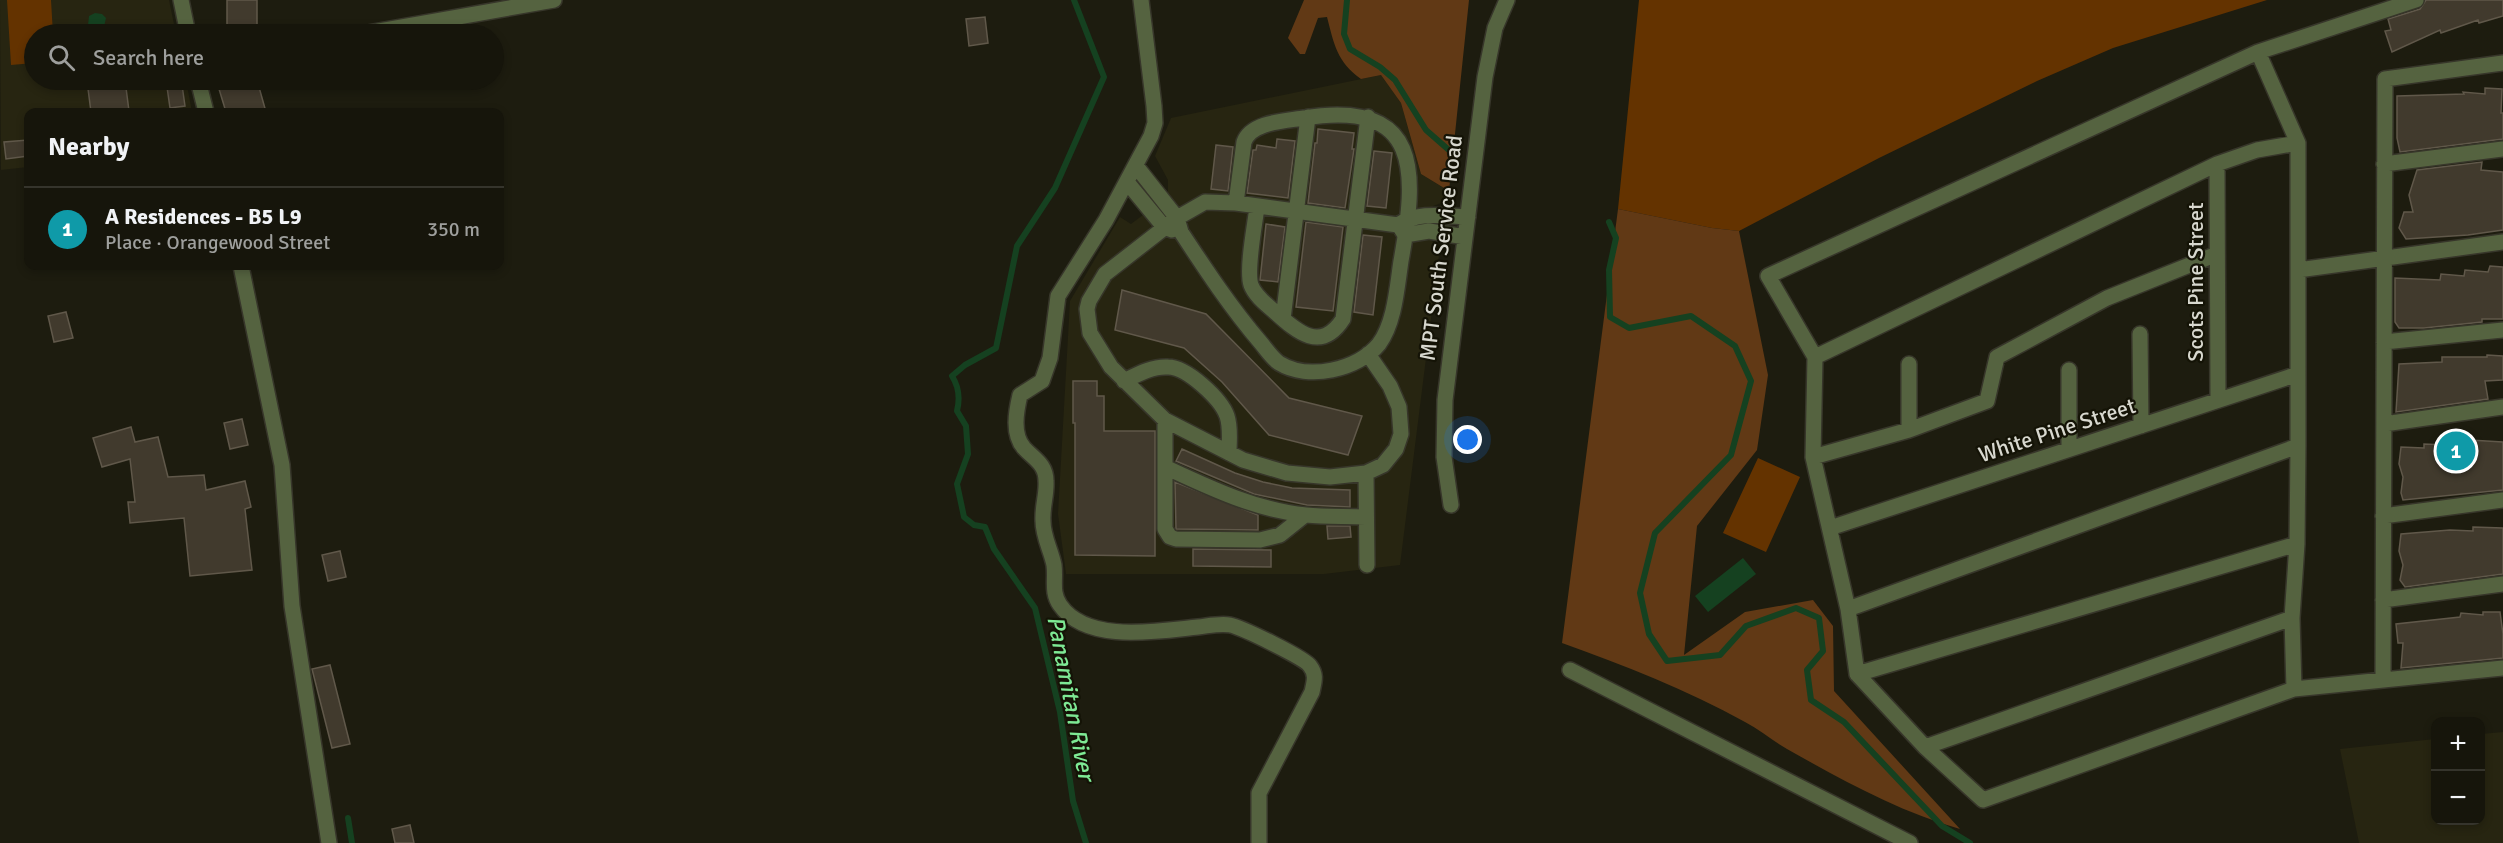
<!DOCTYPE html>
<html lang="en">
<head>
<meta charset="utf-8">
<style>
  :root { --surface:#16150b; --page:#1f1e14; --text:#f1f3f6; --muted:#9e9f9d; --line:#35342c; --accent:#db2777 }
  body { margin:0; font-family:Signika,sans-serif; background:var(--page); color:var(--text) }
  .controls { position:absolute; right:18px; bottom:18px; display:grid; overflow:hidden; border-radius:12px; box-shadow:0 3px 9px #0003 }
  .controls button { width:54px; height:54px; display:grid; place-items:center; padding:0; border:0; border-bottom:2px solid var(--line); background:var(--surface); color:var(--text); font:30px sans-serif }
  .you { position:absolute; left:1468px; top:440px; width:21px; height:21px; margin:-15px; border:4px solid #fff; border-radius:50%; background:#1a73e8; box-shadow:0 0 0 9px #1a73e833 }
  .badge { display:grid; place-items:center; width:39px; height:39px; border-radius:50%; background:var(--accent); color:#fff; font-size:20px; font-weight:700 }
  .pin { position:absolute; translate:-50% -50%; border:3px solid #fff; box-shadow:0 2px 6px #0006 }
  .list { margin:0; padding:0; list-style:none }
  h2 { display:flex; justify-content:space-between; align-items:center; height:78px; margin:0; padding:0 24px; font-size:26px }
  h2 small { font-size:20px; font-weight:400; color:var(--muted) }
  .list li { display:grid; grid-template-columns:39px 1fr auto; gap:18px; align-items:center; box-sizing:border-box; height:84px; padding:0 24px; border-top:2px solid var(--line) }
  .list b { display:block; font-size:22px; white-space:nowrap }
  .list p { margin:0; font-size:20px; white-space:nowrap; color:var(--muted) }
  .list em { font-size:20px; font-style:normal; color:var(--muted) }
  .icon { flex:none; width:33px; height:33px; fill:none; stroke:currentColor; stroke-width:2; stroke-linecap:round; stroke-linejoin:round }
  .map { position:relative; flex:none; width:2503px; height:843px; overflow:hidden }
  .search { position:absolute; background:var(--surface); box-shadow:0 3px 9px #0003; left:24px; top:24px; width:480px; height:66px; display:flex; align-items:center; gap:15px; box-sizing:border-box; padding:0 21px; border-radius:33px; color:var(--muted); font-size:22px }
  .panel { position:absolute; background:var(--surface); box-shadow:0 3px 9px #0003; left:24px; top:108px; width:480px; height:162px; border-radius:12px }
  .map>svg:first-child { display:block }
</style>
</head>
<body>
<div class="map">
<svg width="2503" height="843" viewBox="0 0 2503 843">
  <rect width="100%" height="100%" fill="#1d1c0f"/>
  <path fill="#272511" d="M0 0H169L176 34H34V80H186L192 112H28V167L1 170Z
    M1381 75 1401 103 1421 174 1449 191 1447 201 1433 206 1429 231V239L1440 247 1400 565 1324 574H1066L1058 514 1070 301 1120 217 1131 224 1168 196V180L1155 156 1171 118Z
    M2503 732V843H2359L2340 749 2435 739 2436 820H2480L2481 734Z"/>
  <path fill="#643300" d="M7 0H51L53 34H34V63L11 65Z
    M1639 0H2267L2113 48 2037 81 1879 158 1739 231 1712 228 1618 209Z
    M1758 458 1800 477 1766 552 1723 533Z"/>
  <path fill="#613915" d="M1304 0H1469L1449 191 1421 174 1401 103 1381 75 1361 79C1337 62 1334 44 1327 17L1318 18 1305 54H1300L1288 38Z
    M1618 209 1712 228 1739 231 1768 375 1757 450 1697 526 1684 655 1745 612 1813 600 1833 626 1834 691 1960 829C1900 812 1842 780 1787 749 1773 741 1760 730 1745 722 1687 690 1624 665 1562 643Z"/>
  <path fill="#154120" d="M95 13 102 14 106 18 104 27 113 29 121 34H68L70 29 88 25 89 16Z
    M1743 558 1756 574 1708 612 1695 596Z"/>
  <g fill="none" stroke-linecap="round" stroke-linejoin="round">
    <path stroke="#154120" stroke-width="6" d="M1074 0 1104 77 1055 188 1017 246 996 348 965 365 952 376C959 387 960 399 957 411L966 426 968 454 957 484 964 517 974 525 985 527 994 549 1035 608 1060 712 1073 801 1086 843
      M1347 0 1344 34 1350 49 1380 67 1395 80 1426 130 1450 151
      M1609 222 1616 238 1609 270 1610 317 1629 328 1691 316 1735 346 1751 381 1731 455 1655 533 1640 593 1649 634 1667 661 1720 655 1746 626 1796 608 1819 618 1823 651 1807 670 1811 700 1844 722 1942 826 1970 843
      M348 818 352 843"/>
  </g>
  <path fill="#413a2d" stroke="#60584a" stroke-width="1.5" d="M227 0H257V34H227Z
    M2426 0H2503V16L2479 23 2478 20 2441 33 2440 30 2392 52 2385 31 2391 30 2388 19 2420 9Z
    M985 17 988 43 969 46 966 19Z
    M125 80 129 111 91 112 87 81Z
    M251 80H257L266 112H226L219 89Z
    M182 85 185 106 170 108 167 87Z
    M2485 88 2502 89 2501 113H2503V139L2400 152 2397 138V96L2464 94 2463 92 2485 94Z
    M1318 129 1354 133 1352 149H1354L1345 208 1308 203 1315 143H1317Z
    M1277 139 1295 141 1288 198 1247 193 1253 150H1256L1257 145 1276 148Z
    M28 140V156L6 159 4 142Z
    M1216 145 1233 147 1228 191 1211 189Z
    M1374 151 1392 153 1386 208 1367 206Z
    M2482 162 2481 170 2503 172V230L2468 235 2406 239 2399 228 2404 212H2413L2409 195 2417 170Z
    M1306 222 1343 227 1333 311 1296 307Z
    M1266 224 1285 227 1278 282 1260 280Z
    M1363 235 1382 237 1373 315 1354 312Z
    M2490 266 2503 267V319H2482V322L2424 328H2399L2395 322V278L2440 280 2441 274 2464 276 2465 270 2488 272Z
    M1122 290 1206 314 1289 398 1362 416 1348 455 1269 435 1222 382 1184 348 1115 330Z
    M66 312 73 338 54 342 48 316Z
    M2487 355 2503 356V380L2485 381 2488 399 2396 412 2399 364 2442 362V357H2487Z
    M1073 381H1097V396H1104V431H1155V556L1075 555V423H1073Z
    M242 419 248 445 230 449 224 423Z
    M131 427 135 442 158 437 168 477 204 475 206 490 245 481 251 507 245 509 252 570 190 576 184 518 130 523 128 502H135L130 459 102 467 93 438Z
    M2470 440 2503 442V490L2403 500 2401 493 2403 477 2399 464 2401 447 2424 448V444L2447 445V442L2469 443Z
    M1182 449 1235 473 1263 482 1292 488 1350 490V507L1307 505 1254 494 1176 461Z
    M1175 482 1258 515V530L1176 529Z
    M1327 526H1350L1351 537 1328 539Z
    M2473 527 2503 528V574L2405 587 2400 580 2403 565 2399 551 2401 534 2450 530 2473 531Z
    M1193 549 1271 550V567L1193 566Z
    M340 551 346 577 328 581 322 555Z
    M2483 612H2500L2503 634V658L2401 668 2403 643H2398L2396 624 2460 617 2461 613 2483 615Z
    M330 665 350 744 332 748 312 669Z
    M410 825 414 843H395L392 829Z"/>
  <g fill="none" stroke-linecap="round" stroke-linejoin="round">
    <defs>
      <path id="minor" d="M181 0 188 34
        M1141 0 1154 106 1155 123 1151 136 1106 220 1058 296 1050 358 1042 381 1020 395C1016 412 1012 434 1024 448 1034 459 1046 464 1046 481 1047 494 1042 507 1043 521 1043 537 1051 550 1054 565 1056 580 1051 592 1060 605 1087 644 1158 631 1198 627 1208 626 1220 623 1230 625 1241 627 1305 658 1310 666 1317 675 1314 682 1312 692L1259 793V843
        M362 34 554 0
        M2258 52 1768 276 1815 357 1813 457 1848 609 1857 674 1925 747 1983 800 2294 689 2503 668
        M198 80 206 112
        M2217 164 2218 400
        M2384 164 2503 149
        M1136 166 1177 218 1181 232C1206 270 1231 308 1261 343 1266 349 1272 358 1279 363 1308 381 1358 370 1379 344 1395 322 1397 287 1401 261 1417 172 1422 99 1304 118 1285 121 1251 122 1244 142L1236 203
        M1127 182 1164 227 1172 230
        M1257 207C1255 224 1246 270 1251 285 1255 296 1267 305 1275 312 1297 332 1321 353 1343 319L1368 117
        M1400 227 1405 235 1429 231 1465 237
        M241 266 282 465 292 606 329 843
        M2298 270 2503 242
        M1283 319 1308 117
        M2140 334 2141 426
        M2384 342 2503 330
        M1368 354 1390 386 1399 407 1401 434 1396 449 1383 465 1366 473 1330 477 1287 473 1243 460 1165 420 1111 367 1090 333 1087 309 1089 301 1105 274 1177 218 1205 202 1236 203 1398 225C1418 211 1444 216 1468 217
        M1815 357 2217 164 2257 150 2298 143
        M1909 364V430
        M1124 381C1138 374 1153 366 1168 367 1187 367 1221 399 1227 416 1231 428 1229 441 1229 453
        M1165 420V529L1170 537 1176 539 1260 540 1280 535 1305 515
        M2384 424 2503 407
        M2069 449V370
        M1813 457 1909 430 1987 401 1997 357 2107 298 2217 254
        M1165 467C1210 488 1256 510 1306 515 1326 517 1346 516 1366 517
        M1366 473 1367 565
        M1451 505 1444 457 1445 400 1485 77 1495 28 1507 0
        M2383 516 2503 500
        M1830 528 2298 374
        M2383 600 2503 584
        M1848 609 2298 446
        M1570 670 1910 843
        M1857 674 2297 544
        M2383 680 2385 79 2503 63
        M2294 689 2292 618 2297 544 2298 446V143L2258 52 2416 0
        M1925 747 2292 618"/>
    </defs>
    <use href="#minor" stroke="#37362a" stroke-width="18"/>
    <use href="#minor" stroke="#556340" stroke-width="15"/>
  </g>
  <g text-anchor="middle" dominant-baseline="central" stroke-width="4.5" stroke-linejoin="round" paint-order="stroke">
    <g font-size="22" fill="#d8d8cf" stroke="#141306">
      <text transform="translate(1441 248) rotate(-83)">MPT South Service Road</text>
      <text transform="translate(2195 282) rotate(-90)">Scots Pine Street</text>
      <text transform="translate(2057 430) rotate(-18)">White Pine Street</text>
    </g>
    <g font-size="24" font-style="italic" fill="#7ee994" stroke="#141306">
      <text transform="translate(1071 698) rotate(79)">Panamitan River</text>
    </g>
  </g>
</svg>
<div class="controls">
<button>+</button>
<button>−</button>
</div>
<div class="you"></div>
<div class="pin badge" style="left:2456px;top:451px;background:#0f9aa8">1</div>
<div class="search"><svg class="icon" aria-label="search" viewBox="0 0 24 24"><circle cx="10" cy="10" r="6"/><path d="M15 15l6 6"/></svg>Search here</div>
<section class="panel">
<h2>Nearby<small></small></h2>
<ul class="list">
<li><span class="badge" style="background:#0f9aa8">1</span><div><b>A Residences - B5 L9</b><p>Place · Orangewood Street</p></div><em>350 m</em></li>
</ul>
</section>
</div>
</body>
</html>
